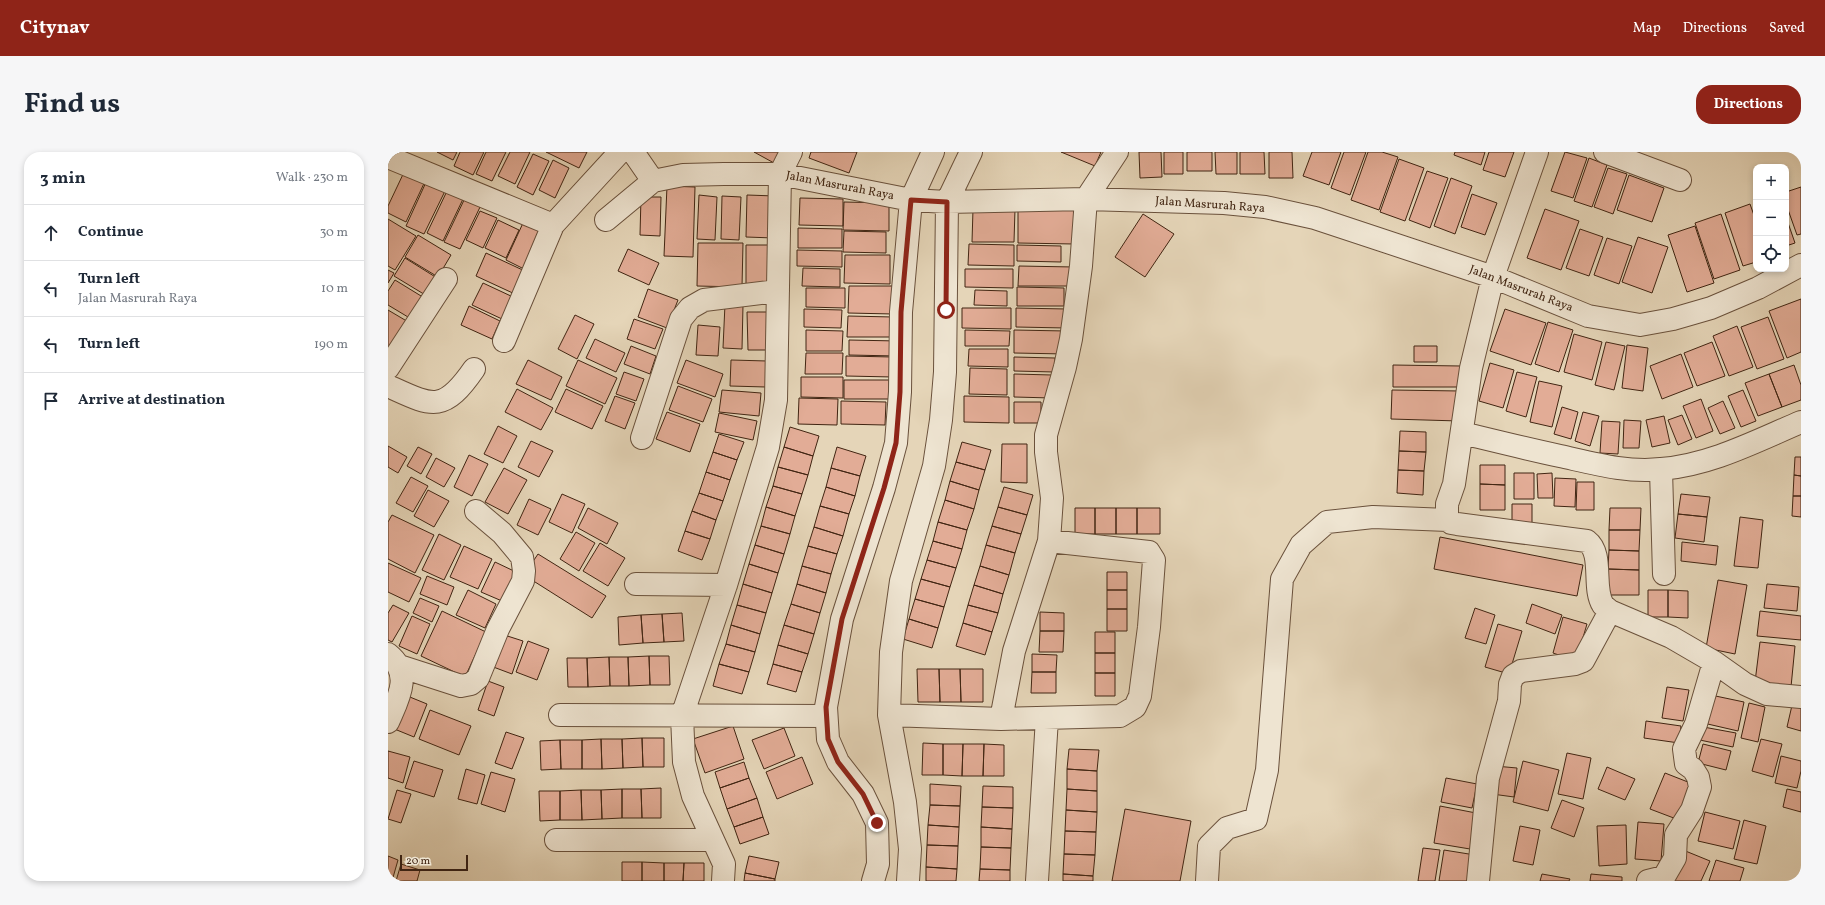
<!DOCTYPE html>
<html lang="en">
<head>
<meta charset="utf-8">
<style>
  :root { --surface:#fff; --page:#f6f6f7; --text:#1f2937; --muted:#747a83; --line:#e0e1e3; --accent:#8f2418 }
  body { margin:0; font-family:Vollkorn,serif; background:var(--page); color:var(--text) }
  .controls { position:absolute; right:12px; top:12px; display:grid; overflow:hidden; border-radius:8px; box-shadow:0 2px 6px #0003 }
  .controls button { width:36px; height:36px; display:grid; place-items:center; padding:0; border:0; border-bottom:1px solid var(--line); background:var(--surface); color:var(--text); font:20px sans-serif }
  .scale { position:absolute; left:12px; bottom:10px; width:68px; box-sizing:border-box; padding-left:4px; border:2px solid #412512; border-top:0; font-size:11px; line-height:14px; white-space:nowrap; color:#412512; -webkit-text-stroke:3px #eee4d1; paint-order:stroke }
  .stop { position:absolute; width:12px; height:12px; margin:-9px; border:3px solid #8f2418; border-radius:50%; background:#fff }
  .stop.end { background:#8f2418; border-color:#fff; box-shadow:0 1px 4px #0008 }
  .list { margin:0; padding:0; list-style:none }
  h2 { display:flex; justify-content:space-between; align-items:center; height:52px; margin:0; padding:0 16px; font-size:17px }
  h2 small { font-size:13px; font-weight:400; color:var(--muted) }
  .list li { display:grid; grid-template-columns:26px 1fr auto; gap:12px; align-items:center; box-sizing:border-box; height:56px; padding:0 16px; border-top:1px solid var(--line) }
  .list b { display:block; font-size:15px; white-space:nowrap }
  .list p { margin:0; font-size:13px; white-space:nowrap; color:var(--muted) }
  .list em { font-size:13px; font-style:normal; color:var(--muted) }
  .icon { flex:none; width:22px; height:22px; fill:none; stroke:currentColor; stroke-width:2; stroke-linecap:round; stroke-linejoin:round }
  .map { position:relative; flex:none; width:1413px; height:729px; overflow:hidden; border-radius:16px }
  header { display:flex; align-items:center; gap:24px; box-sizing:border-box; height:56px; padding:0 20px; background:var(--accent); color:#fff }
  header strong { font-size:19px }
  nav { display:flex; gap:22px; margin-inline-start:auto; font-size:14px }
  .intro { display:flex; align-items:center; justify-content:space-between; box-sizing:border-box; height:96px; padding:0 24px }
  h1 { margin:0; font-size:28px }
  .button { padding:10px 18px; border-radius:16px; background:var(--accent); color:#fff; font-size:14px; font-weight:700 }
  main { display:flex; gap:24px; padding:0 24px }
  aside { flex:1; background:var(--surface); border-radius:16px; box-shadow:0 2px 6px #0003 }
  .map>svg:first-child { display:block }
</style>
</head>
<body>
<header>
<strong>Citynav</strong>
<nav><a>Map</a><a>Directions</a><a>Saved</a></nav>
</header>
<div class="intro"><h1>Find us</h1><a class="button">Directions</a></div>
<main>
<aside>
<h2>3 min<small>Walk · 230 m</small></h2>
<ul class="list">
<li><svg class="icon" aria-label="ahead" viewBox="0 0 24 24"><path d="M12 20V5M6 11l6-6 6 6"/></svg><div><b>Continue</b></div><em>30 m</em></li>
<li><svg class="icon" aria-label="left" viewBox="0 0 24 24"><path d="M17 20v-9H6M10 6l-5 5 5 5"/></svg><div><b>Turn left</b><p>Jalan Masrurah Raya</p></div><em>10 m</em></li>
<li><svg class="icon" aria-label="left" viewBox="0 0 24 24"><path d="M17 20v-9H6M10 6l-5 5 5 5"/></svg><div><b>Turn left</b></div><em>190 m</em></li>
<li><svg class="icon" aria-label="arrive" viewBox="0 0 24 24"><path d="M6 21V4h12l-3 4 3 4H6"/></svg><div><b>Arrive at destination</b></div></li>
</ul>
</aside>
<div class="map">
<svg width="1413" height="729" viewBox="0 0 1413 729">
  <rect width="100%" height="100%" fill="#e5d5b8"/>
  <filter id="stains"><feTurbulence type="fractalNoise" baseFrequency=".005" numOctaves="4"/><feColorMatrix values="0 0 0 0 .2 0 0 0 0 .09 0 0 0 0 .02 0 0 0 .5 -.17"/></filter>
  <radialGradient id="worn" r=".72"><stop offset=".6" stop-color="#630" stop-opacity="0"/><stop offset="1" stop-color="#630" stop-opacity=".3"/></radialGradient>
  <path fill="#e2ac96" stroke="#412512" d="M49 0H69L65 8Z
    M72 0H96L85 23 66 14Z
    M98 0H118L104 29 88 22Z
    M122 0H142L127 32 110 24Z
    M158 0H199L191 16Z
    M366 0H393L386 11Z
    M423 0H469L461 21 421 6Z
    M673 0H713L707 14Z
    M751 0H773L774 25 752 26Z
    M776 0H795V22H776Z
    M799 0H824V19H799Z
    M827 0H849V22H828Z
    M852 0H876L877 22H852Z
    M881 0H904L905 26H881Z
    M924 0H953L941 33 915 24Z
    M956 0H978L962 43 943 36Z
    M980 0H994L1010 5 991 58 963 48Z
    M1067 0H1097L1093 13 1066 3Z
    M1101 0H1126L1117 25 1095 18Z
    M1177 0 1199 6 1185 46 1163 39Z
    M145 2 161 9 145 43 129 35Z
    M1201 6 1219 13 1204 55 1186 49Z
    M1011 7 1036 16 1017 69 992 60Z
    M165 8 181 16 167 46 151 38Z
    M18 16 39 25 18 70 0 61V54Z
    M1220 16 1239 22 1225 62 1206 55Z
    M1039 19 1060 26 1042 76 1021 68Z
    M1241 23 1276 36 1264 70 1229 58Z
    M1063 26 1084 34 1067 82 1046 74Z
    M39 28 58 37 36 82 18 74Z
    M279 34 307 35 305 105 276 104Z
    M1413 35V82L1409 83 1398 52V40Z
    M59 39 75 47 55 89 39 81Z
    M1084 42 1109 51 1097 83 1073 75Z
    M311 43 329 45 327 88 309 87Z
    M359 43 387 44 386 86 358 85Z
    M334 44 353 45 351 88 333 87Z
    M253 45H273L272 84 252 83Z
    M77 46 93 53 72 97 56 90Z
    M412 46 455 47V74L411 73Z
    M456 50 501 51V79L455 78Z
    M1362 52 1368 69V110L1355 114 1337 61Z
    M630 56 687 57 686 92 630 91Z
    M585 57H627L626 90H584Z
    M1157 57 1191 69 1173 118 1139 106Z
    M92 59 109 66 95 96 78 88Z
    M755 62 786 82 757 125 727 105Z
    M1333 62 1352 118 1326 127 1307 71Z
    M1398 65 1407 91 1398 94Z
    M0 67 28 84 7 118 0 114Z
    M110 68 131 78 118 106 97 96Z
    M135 71 160 82 142 120 118 108Z
    M1307 74 1326 131 1299 140 1280 83Z
    M410 76 454 77V96H410Z
    M1192 77 1215 85 1201 124 1178 116Z
    M456 79 498 80V101L455 100Z
    M30 83 63 103 50 125 17 105Z
    M1250 85 1280 95 1264 141 1234 130Z
    M1219 86 1244 94 1231 132 1206 123Z
    M310 91H355L354 135 309 134Z
    M581 92 626 93V114L580 113Z
    M358 93H383L382 135 358 134Z
    M629 93 673 94V110L629 109Z
    M240 97 271 111 261 133 230 119Z
    M409 98 454 99V115L409 114Z
    M98 101 139 120 129 143 88 124Z
    M457 103H502V132L456 131Z
    M17 106 49 126 39 144 6 124Z
    M631 114 686 115V134H630Z
    M415 116 452 117V135L414 134Z
    M577 117H625V136L577 135Z
    M0 118 6 121 0 131Z
    M7 128 38 147 25 168 0 153V139Z
    M95 131 125 145 114 167 84 153Z
    M461 134H505V162L460 161Z
    M629 135 676 136V154H629Z
    M418 136H457V156L418 155Z
    M260 137 290 148 279 176 250 165Z
    M587 138 619 139V154L586 153Z
    M1413 147V200L1399 206 1381 159Z
    M337 152 355 153 354 197 335 196Z
    M81 154 112 169 104 187 73 173Z
    M574 156H623V177L574 176Z
    M628 156 679 157V176L628 175Z
    M416 157 454 158 453 176 416 175Z
    M1117 157 1158 171 1143 213 1102 199Z
    M0 158 22 171 0 198Z
    M359 160H381V198H360Z
    M187 163 206 172 189 207 170 197Z
    M460 164 505 165 504 185H459Z
    M1380 165 1396 207 1369 217 1353 175Z
    M246 167 275 177 267 197 239 187Z
    M1160 170 1185 178 1171 220 1147 212Z
    M310 173 332 175 330 204 308 203Z
    M1349 174 1365 215 1341 224 1325 184Z
    M418 178 455 179 454 199H418Z
    M577 178 622 179 621 194H577Z
    M626 178 678 179V202L626 201Z
    M1186 182 1214 190 1204 228 1176 220Z
    M207 187 237 201 228 220 198 206Z
    M461 188 510 189 509 204 461 203Z
    M1218 190 1237 194 1226 238 1207 233Z
    M1324 190 1337 224 1309 234 1296 201Z
    M1239 193 1260 196 1255 239 1234 236Z
    M243 194 268 204 262 222 236 212Z
    M1026 194H1049V210H1026Z
    M581 197H620V215L580 214Z
    M418 201H455L454 222H417Z
    M1293 202 1305 235 1274 247 1262 214Z
    M458 204 505 205V225L458 224Z
    M626 205 667 206V220L626 219Z
    M140 208 174 225 163 248 128 232Z
    M190 208 229 226 217 252 178 234Z
    M298 208 335 222 327 245 289 231Z
    M343 208 379 209 378 235 342 234Z
    M1102 211 1126 218 1115 256 1091 249Z
    M1005 213 1073 214V235H1005Z
    M1406 213 1413 233V248L1394 255 1381 222Z
    M582 216 619 217V243L581 242Z
    M236 220 256 227 248 249 228 242Z
    M1129 220 1149 225 1138 265 1118 259Z
    M626 222 664 223V246L626 245Z
    M1381 222 1394 255 1370 264 1357 231Z
    M413 225H455V246L413 245Z
    M456 228H501V247H456Z
    M1151 229 1174 234 1164 275 1142 270Z
    M290 234 324 247 315 270 281 258Z
    M129 237 165 256 153 278 117 260Z
    M178 237 215 254 204 277 167 260Z
    M334 238 373 241 371 264 331 260Z
    M1004 238 1072 239 1071 269 1003 267Z
    M1355 238 1368 269 1353 275 1340 244Z
    M227 244 247 251 237 277 217 269Z
    M576 244 621 245V271L576 270Z
    M411 246 450 247 449 273 410 272Z
    M1313 247 1325 279 1308 286 1295 254Z
    M453 249 498 250 497 273 453 272Z
    M1335 249 1347 276 1332 282 1320 256Z
    M626 250H653V271H626Z
    M1174 255 1190 260 1183 287 1166 282Z
    M279 260 312 272 302 300 268 287Z
    M1195 260 1211 264 1202 294 1187 289Z
    M331 261 369 269 365 288 327 280Z
    M1294 263 1304 287 1290 293 1280 268Z
    M1276 264 1282 291 1264 295 1258 268Z
    M1236 268 1253 269 1251 296H1235Z
    M1214 269 1232 270 1230 302 1212 301Z
    M110 274 129 284 115 311 96 302Z
    M402 275 431 284 425 304 396 295Z
    M1012 279 1038 280V300L1011 299Z
    M331 282 356 290 349 308 325 300Z
    M143 289 165 299 151 325 130 315Z
    M574 290 603 298 597 318 568 310Z
    M614 292H639V331L613 330Z
    M0 294 19 305 10 321 0 315Z
    M30 295 44 302 33 322 19 314Z
    M396 295 425 304 420 323 390 315Z
    M449 295 478 304 472 324 443 316Z
    M1011 299 1038 300 1036 319 1010 318Z
    M325 300 349 308 342 328 318 320Z
    M81 303 100 312 84 344 66 335Z
    M1407 305H1413V324L1406 323Z
    M48 306 67 316 56 335 38 325Z
    M568 310 597 318 591 338 562 329Z
    M1092 313H1117V333L1092 332Z
    M390 315 420 323 414 342 385 334Z
    M116 316 139 328 120 362 97 350Z
    M443 316 472 324 467 344 438 335Z
    M1010 318 1036 319 1035 343 1009 341Z
    M318 320 342 328 335 349 311 341Z
    M1126 321H1146V347H1126Z
    M1164 321 1165 346H1150L1149 322Z
    M1406 323 1413 324V344H1405Z
    M23 325 40 334 25 360 8 351Z
    M1167 326 1188 327 1187 355 1166 354Z
    M562 329 591 338 586 357 557 348Z
    M1189 330H1206V358H1188Z
    M1092 332 1117 333V358H1092Z
    M385 334 414 342 407 364 378 355Z
    M438 335 467 344 461 362 432 354Z
    M616 335 645 343 639 363 610 355Z
    M40 338 61 349 46 375 26 364Z
    M311 341 335 349 328 368 304 359Z
    M174 342 197 352 184 381 161 370Z
    M1293 342 1322 345 1319 365 1290 362Z
    M1405 344H1413V365L1404 364Z
    M141 347 163 357 150 383 129 373Z
    M557 348 586 357 579 378 550 370Z
    M1124 352H1144V378H1124Z
    M432 354 461 362 455 384 426 375Z
    M378 355 407 364 402 382 373 374Z
    M610 355 639 363 633 382 604 374Z
    M200 356 230 371 219 392 190 376Z
    M687 356H707V382H687Z
    M707 356H728V382H707Z
    M728 356H749V382H728Z
    M749 356H772V382H749Z
    M1222 356H1253L1252 378H1221Z
    M304 359 328 368 322 387 297 379Z
    M1290 362 1319 365 1316 390 1287 386Z
    M4 363 46 383 27 421 0 407V370Z
    M1352 365 1375 368 1370 416 1346 414Z
    M550 370 579 378 574 397 545 389Z
    M373 374 402 382 396 402 367 393Z
    M604 374 633 382 627 401 598 393Z
    M426 375 455 384 449 402 420 394Z
    M1221 378H1252L1251 399 1221 398Z
    M297 379 322 387 314 408 290 399Z
    M188 380 207 391 191 419 172 407Z
    M51 382 73 393 56 428 34 418Z
    M1052 385 1195 413 1189 444 1046 417Z
    M545 389 574 397 568 416 539 408Z
    M1294 390 1330 394 1328 413 1293 409Z
    M212 391 237 406 220 434 195 419Z
    M367 393 396 402 390 421 361 412Z
    M598 393 627 401 621 423 592 414Z
    M76 394 104 407 90 437 62 425Z
    M420 394 449 402 443 422 414 414Z
    M1221 398 1251 399V418L1220 417Z
    M150 402 218 444 204 466 136 423Z
    M539 408 568 416 562 435 533 427Z
    M107 410 128 420 114 449 93 440Z
    M0 411 33 426 21 450 0 440Z
    M361 412 390 421 384 441 355 432Z
    M414 414 443 422 438 441 409 432Z
    M592 414 621 423 615 442 586 433Z
    M1220 417 1251 418V443H1220Z
    M719 420H739V438H719Z
    M39 424 66 435 59 453 32 442Z
    M533 427 562 435 556 455 527 447Z
    M1330 428 1359 433 1347 502 1318 496Z
    M355 432 384 441 378 461 349 453Z
    M409 432 438 441 432 461 403 452Z
    M1379 432 1411 435 1409 459 1376 456Z
    M586 433 615 442 610 461 580 453Z
    M80 438 108 452 97 476 68 463Z
    M719 438H739V457H719Z
    M1260 438H1280V465H1260Z
    M1280 438 1300 439V466L1280 465Z
    M32 446 51 454 44 470 25 461Z
    M527 447 556 455 550 476 521 467Z
    M403 452 432 461 426 482 396 473Z
    M1144 452 1174 463 1167 482 1138 471Z
    M5 453 21 461 4 490 0 488V461Z
    M349 453 378 461 372 482 343 473Z
    M580 453 610 461 604 480 575 471Z
    M1087 456 1107 463 1098 492 1077 486Z
    M719 457H739V479H719Z
    M54 459 98 480 77 525 33 504Z
    M1372 459 1413 464V488L1369 484Z
    M652 460 676 461V479H652Z
    M294 461 296 489 276 490 274 462Z
    M274 462 276 490 255 491 253 463Z
    M253 463 255 491 231 493 230 465Z
    M24 464 42 472 29 502 11 494Z
    M1175 465 1199 472 1188 509 1165 501Z
    M521 467 550 476 544 496 515 487Z
    M575 471 604 480 597 503 568 494Z
    M1110 472 1134 479 1121 522 1097 515Z
    M343 473 372 482 367 500 338 492Z
    M396 473 426 482 420 502 390 493Z
    M652 479H676L675 500H651Z
    M707 480H727V501H707Z
    M110 481 135 489 124 522 100 513Z
    M140 489 161 497 149 528 128 520Z
    M1372 490 1407 494 1403 535 1367 530Z
    M338 492 367 500 361 520 331 512Z
    M390 493 420 502 414 520 385 512Z
    M707 501H727V521H707Z
    M644 502 669 503 668 520H644Z
    M261 504H281L282 533H262Z
    M261 504 262 533 241 534 240 505Z
    M221 505H240L241 534H222Z
    M221 505 222 534 200 535 199 506Z
    M179 506H199L200 535H180Z
    M331 512 361 520 354 542 325 534Z
    M385 512 414 520 408 540 379 532Z
    M529 517H551L552 550H530Z
    M551 517H572L573 550H552Z
    M572 517H595V550H573Z
    M644 520H668V541H643Z
    M707 521H727V544H707Z
    M100 529 116 535 106 564 90 558Z
    M1279 535 1301 538 1295 569 1274 566Z
    M1318 542 1356 550 1350 579 1311 570Z
    M17 543 39 552 26 585 4 576Z
    M1405 549 1413 550V579L1399 575Z
    M1361 551 1377 555 1370 590 1353 586Z
    M42 558 83 574 71 603 31 587Z
    M1258 569 1293 574 1291 591 1256 586Z
    M345 574 356 607 317 621 305 587Z
    M1310 574 1348 581 1345 595 1307 587Z
    M396 576 407 604 376 617 364 588Z
    M118 580 136 586 124 617 107 611Z
    M254 586H276V615H255Z
    M254 586 255 615 235 616 234 587Z
    M213 587 214 617H194V588Z
    M213 587H234L235 616 214 617Z
    M1373 587 1394 592 1385 625 1364 619Z
    M172 588H194V617H173Z
    M172 588 173 617 153 618 152 589Z
    M535 591 555 592V623H534Z
    M555 592H575L574 624 555 623Z
    M575 592H596L595 624H574Z
    M596 592 616 593V624H595Z
    M1315 592 1343 599 1338 618 1310 611Z
    M681 597 711 598 709 619 679 617Z
    M0 599 22 605 15 631 0 626Z
    M1179 601 1203 606 1195 647 1170 642Z
    M1393 604 1413 609V619L1409 636 1387 631Z
    M414 605 425 632 389 647 378 620Z
    M26 609 55 618 46 645 17 636Z
    M1135 609 1171 618 1160 659 1125 650Z
    M356 610 361 626 332 636 327 620Z
    M1107 614 1129 616 1126 645 1104 642Z
    M1219 615 1247 627 1237 648 1210 637Z
    M78 617 97 623 89 652 70 647Z
    M679 617 709 619V639L679 637Z
    M103 620 127 627 117 660 93 652Z
    M1277 621 1305 632 1291 668 1262 657Z
    M361 626 369 646 339 657 332 636Z
    M1058 626 1089 632 1084 656 1053 650Z
    M542 632 573 634 572 654 542 653Z
    M595 634 625 635V656L594 655Z
    M273 636V666H254L253 637Z
    M234 637H253L254 666H234Z
    M234 637V666L214 667 213 638Z
    M679 637 709 639V660L678 658Z
    M1399 637 1413 640V660L1395 655Z
    M9 638 23 642 13 671 0 667Z
    M193 638H213L214 667 194 668Z
    M193 638 194 668H172V639Z
    M151 639H172V668L152 669Z
    M369 646 375 665 346 675 339 657Z
    M1174 648 1196 656 1186 685 1163 676Z
    M542 653 572 654 571 675 540 673Z
    M1052 654 1088 661 1082 697 1046 691Z
    M594 655 625 656 624 677 593 675Z
    M737 657 803 669 792 729H724Z
    M678 658 709 660 708 680 677 679Z
    M1317 660 1352 669 1345 697 1310 689Z
    M375 665 381 682 352 692 346 675Z
    M1356 668 1378 674 1369 712 1346 707Z
    M1250 670 1276 672 1273 709 1247 707Z
    M540 673 571 675 570 694 539 693Z
    M1238 673 1239 712 1211 714 1209 674Z
    M1132 674 1152 678 1145 713 1125 709Z
    M593 675 624 677 623 696 593 695Z
    M677 679 708 680 707 703 676 702Z
    M539 693 570 694 569 717 538 715Z
    M593 695 623 696 622 718 592 717Z
    M1035 696 1052 698 1047 729H1030Z
    M1056 698 1087 703 1083 729H1051Z
    M1295 698 1322 709 1313 729H1282Z
    M676 702 707 703 705 724 675 722Z
    M0 704 10 708 4 729H0Z
    M361 704 391 710 387 727 357 721Z
    M1328 708 1356 716 1352 729H1321Z
    M234 710H254V729H234Z
    M254 710 276 711V729H254Z
    M276 711H296L295 729H276Z
    M296 711H316V729H295Z
    M13 712 32 718 29 729H8Z
    M538 715 569 717 568 729H538Z
    M592 717 622 718V729H591Z
    M357 721 387 727V729H356Z
    M675 722 705 724V729H675Z
    M1154 722 1182 727 1181 729H1152Z
    M1203 722 1234 725V729H1202Z"/>
  <g fill="none" stroke-linecap="round" stroke-linejoin="round">
    <defs>
      <path id="minor" d="M245 0 265 29
        M1149 0 1105 125 1083 216 1066 332 1059 352V367L1063 371 1069 372 1199 389C1216 402 1204 436 1215 453 1217 455 1220 457 1222 459L1283 485 1326 510 1357 532 1379 542 1413 545
        M1217 0 1292 28
        M0 5 165 73
        M218 68 265 29 295 23 336 22H392L523 48 559 50 698 47 836 51 877 55 927 66 1105 125 1200 164 1252 173 1285 167 1323 156 1370 136 1413 113
        M116 189 165 73 232 0
        M0 216 58 127
        M0 234C44 254 55 262 86 217
        M1074 281C1107 289 1139 297 1172 304 1204 311 1239 321 1273 317 1323 313 1368 289 1413 270
        M254 286 293 167 302 156 316 148 390 139
        M1273 318 1276 422
        M248 432 338 433
        M0 502C25 522 10 547 0 570
        M11 514 73 534 83 532 90 526 110 477 135 429 136 419 134 405 114 381 88 359
        M172 563 438 564
        M501 563 613 567 732 564 747 555 752 544 761 475 766 408 761 400 661 389
        M613 567 626 499 661 389 664 346 658 300V283L677 215 683 187 693 114 698 47 729 0
        M168 688H325
        M335 729 336 712 305 644 296 610 294 564 338 433 380 295 388 248 392 22 403 0
        M485 729 490 712 489 671 475 642 450 610 440 587 438 555 454 467 496 336 508 291 512 240 513 160 523 48 545 0
        M520 729 522 697 517 650 501 563 503 500 513 429 546 314 553 268 557 220 559 50 583 0
        M649 729 659 566
        M819 729 821 694 839 676 868 667 879 618 894 427 913 393 939 370 985 365 1060 368
        M1090 729 1100 626 1121 549 1122 532 1125 524 1133 519 1187 512 1195 509 1222 459
        M1260 729 1276 725 1287 706 1288 683 1304 658 1312 635 1310 625 1305 617 1298 612 1296 597 1308 572 1326 510"/>
    </defs>
    <use href="#minor" stroke="#6a513c" stroke-width="24"/>
    <use href="#minor" stroke="#eee4d1" stroke-width="22"/>
  </g>
  <g fill="none" stroke-linecap="round" stroke-linejoin="round">
    <path stroke="#8f2418" stroke-width="5" d="M489 671 475 642 450 610 440 587 438 555 454 467 496 336 508 291 512 240 513 160 523 48 559 50 558 158"/>
  </g>
  <g text-anchor="middle" dominant-baseline="central" stroke-width="3.5" stroke-linejoin="round" paint-order="stroke">
    <g font-size="12" fill="#412512" stroke="#eee4d1">
      <text transform="translate(452 34) rotate(11)">Jalan Masrurah Raya</text>
      <text transform="translate(822 53) rotate(4)">Jalan Masrurah Raya</text>
      <text transform="translate(1133 137) rotate(21)">Jalan Masrurah Raya</text>
    </g>
  </g>
  <rect width="100%" height="100%" filter="url(#stains)"/>
  <rect width="100%" height="100%" fill="url(#worn)"/>
</svg>
<div class="controls">
<button>+</button>
<button>−</button>
<button><svg class="icon" aria-label="locate" viewBox="0 0 24 24"><circle cx="12" cy="12" r="6"/><path d="M12 2v4M12 18v4M2 12h4M18 12h4"/></svg></button>
</div>
<div class="scale">20 m</div>
<div class="stop" style="left:558px;top:158px"></div>
<div class="stop end" style="left:489px;top:671px"></div>
</div>
</main>
</body>
</html>
